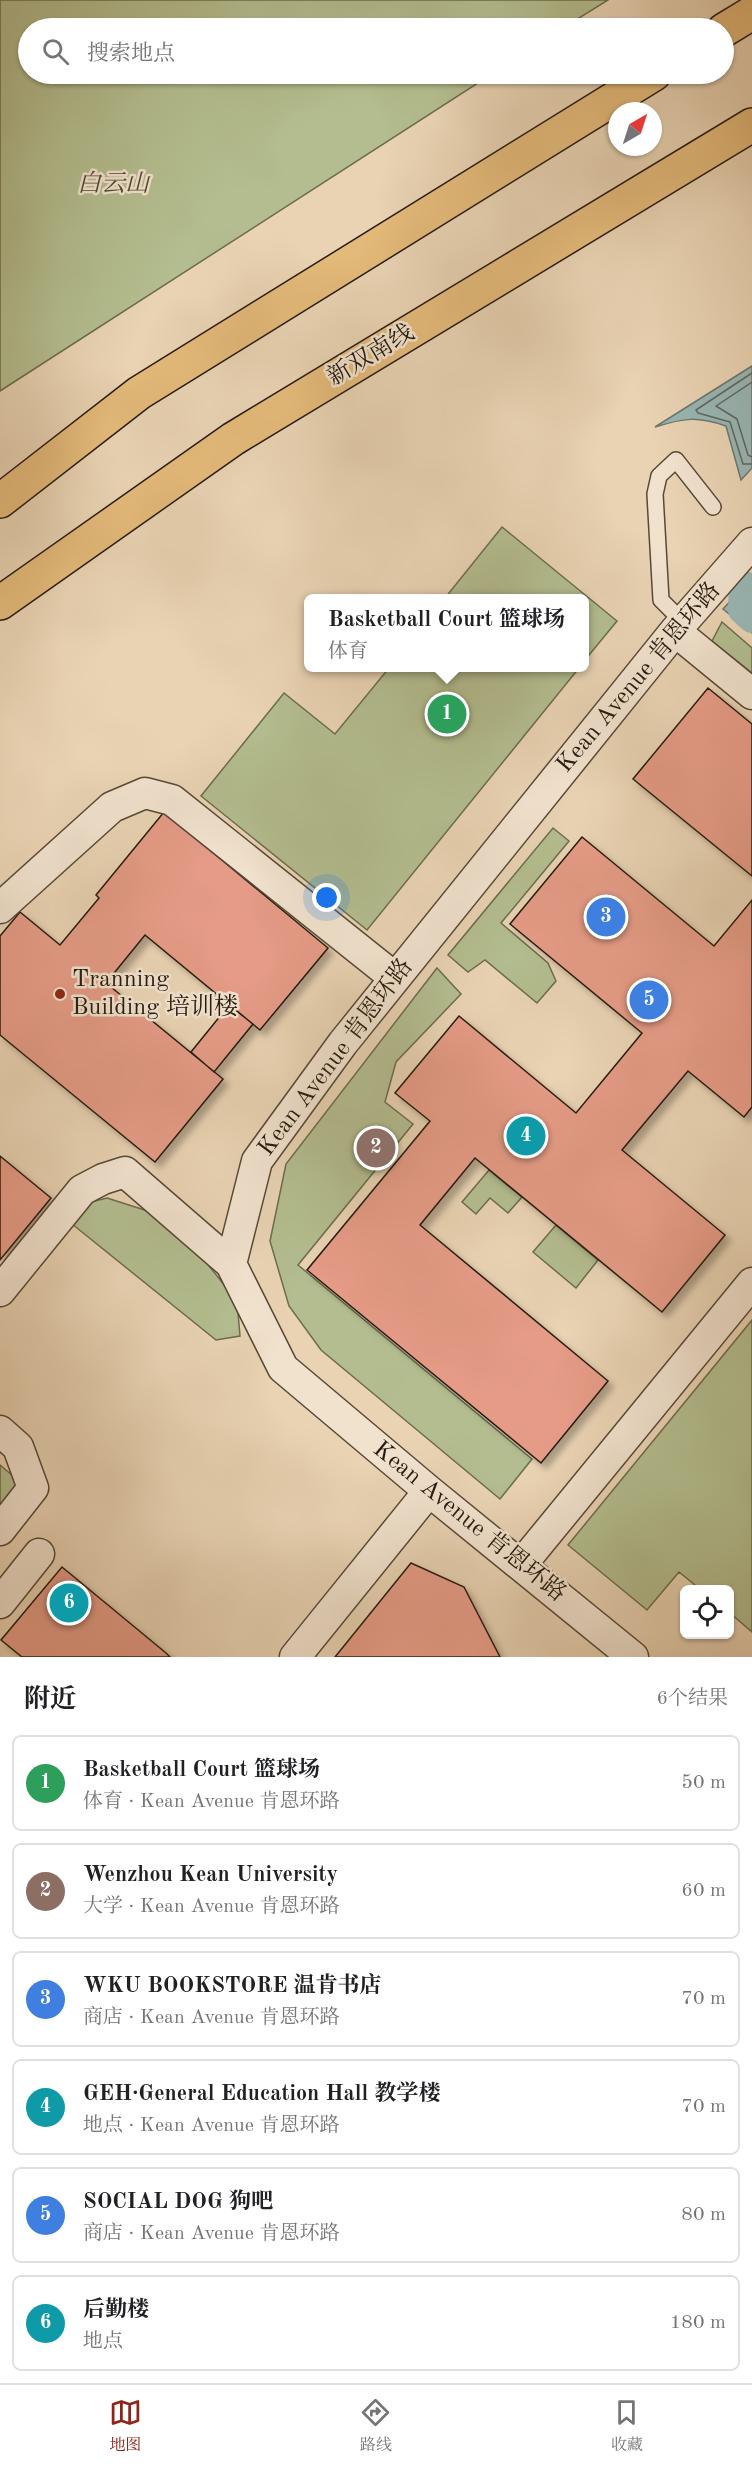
<!DOCTYPE html>
<html lang="zh">
<head>
<meta charset="utf-8">
<style>
  :root { --surface:#fff; --page:#f2f2f2; --text:#202124; --muted:#757577; --line:#e0e0e0; --accent:#8f2418 }
  body { margin:0; font-family:"Old Standard TT","Noto Serif SC",serif; background:var(--page); color:var(--text) }
  .controls { position:absolute; right:18px; bottom:18px; display:grid; overflow:hidden; border-radius:9px; box-shadow:0 2px 4px #0004 }
  .controls button { width:54px; height:54px; display:grid; place-items:center; padding:0; border:0; border-bottom:2px solid var(--line); background:var(--surface); color:var(--text); font:30px sans-serif }
  .compass { position:absolute; left:608px; top:102px; width:54px; height:54px; border-radius:50%; background:var(--surface); box-shadow:0 2px 4px #0004; rotate:39deg }
  .you { position:absolute; left:327px; top:898px; width:21px; height:21px; margin:-15px; border:4px solid #fff; border-radius:50%; background:#1a73e8; box-shadow:0 0 0 9px #1a73e833 }
  .badge { display:grid; place-items:center; width:39px; height:39px; border-radius:50%; background:var(--accent); color:#fff; font-size:20px; font-weight:700 }
  .pin { position:absolute; translate:-50% -50%; border:3px solid #fff; box-shadow:0 2px 6px #0006 }
  .popup { position:absolute; left:304px; top:594px; width:285px; height:78px; box-sizing:border-box; display:grid; place-content:center; border-radius:9px; background:var(--surface); filter:drop-shadow(0 2px 4px #0005); font-size:20px; white-space:nowrap; color:var(--muted) }
  .popup b { font-size:22px; color:var(--text) }
  .popup::after { content:''; position:absolute; left:50%; top:100%; margin-left:-12px; border:12px solid transparent; border-top-color:var(--surface) }
  .list { margin:0; padding:0; list-style:none }
  h2 { display:flex; justify-content:space-between; align-items:center; height:78px; margin:0; padding:0 24px; font-size:26px }
  h2 small { font-size:20px; font-weight:400; color:var(--muted) }
  .list li { display:grid; grid-template-columns:39px 1fr auto; gap:18px; align-items:center; box-sizing:border-box; height:96px; margin:0 12px 12px; padding:0 12px; border:2px solid var(--line); border-radius:9px }
  .list b { display:block; font-size:22px; white-space:nowrap }
  .list p { margin:0; font-size:20px; white-space:nowrap; color:var(--muted) }
  .list em { font-size:20px; font-style:normal; color:var(--muted) }
  .icon { flex:none; width:33px; height:33px; fill:none; stroke:currentColor; stroke-width:2; stroke-linecap:round; stroke-linejoin:round }
  .map { position:relative; flex:none; width:752px; height:1657px; overflow:hidden }
  .search { position:absolute; background:var(--surface); box-shadow:0 2px 4px #0004; left:18px; right:18px; top:18px; height:66px; display:flex; align-items:center; gap:15px; box-sizing:border-box; padding:0 21px; border-radius:33px; color:var(--muted); font-size:22px }
  .sheet { height:726px; background:var(--surface) }
  nav { display:flex; justify-content:space-around; align-items:center; box-sizing:border-box; height:84px; border-top:2px solid var(--line); background:var(--surface); font-size:16px; color:var(--muted) }
  nav a { display:grid; justify-items:center; gap:3px }
  nav .on { color:var(--accent) }
  .map>svg:first-child { display:block }
</style>
</head>
<body>
<div class="map">
<svg width="752" height="1657" viewBox="0 0 752 1657">
  <defs>
    <filter id="shadow"><feDropShadow dx="5.5" dy="5.5" stdDeviation="3" flood-color="#0004"/></filter>
  </defs>
  <rect width="100%" height="100%" fill="#e9d3b3"/>
  <filter id="stains"><feTurbulence type="fractalNoise" baseFrequency=".00333" numOctaves="4"/><feColorMatrix values="0 0 0 0 .2 0 0 0 0 .09 0 0 0 0 .02 0 0 0 .5 -.17"/></filter>
  <radialGradient id="worn" r=".72"><stop offset=".6" stop-color="#630" stop-opacity="0"/><stop offset="1" stop-color="#630" stop-opacity=".3"/></radialGradient>
  <path fill="#b3bd8f" stroke="#6c6c4f" stroke-width="1.5" d="M0 0H608L563 28H28V74H492L0 391Z
    M502 527 617 621 585 660V598H445Z
    M722 622 752 648V673L712 641Z
    M389 668H579L367 930 201 796 284 693 335 734Z
    M553 828 569 841 501 923 548 963 556 981 537 1003 485 960 468 972 448 955Z
    M437 968 461 994 396 1062 385 1102 413 1124 298 1265 532 1459 500 1499 321 1350 289 1306 270 1241 286 1164Z
    M489 1170 522 1197 508 1213 490 1198 476 1214 462 1202Z
    M107 1198 154 1213 182 1232 237 1301 240 1336 216 1340 72 1224 91 1202Z
    M556 1225 598 1260 576 1288 533 1252Z
    M752 1320V1632L730 1613V1590L700 1589 679 1572 647 1610 568 1545Z
    M0 1465 25 1486 0 1517Z"/>
  <path fill="#99b6b4" stroke="#6b7872" stroke-width="1.5" d="M752 366V468L741 480 726 426C697 416 684 418 655 427Z
    M737 594 752 605V633L723 609Z"/>
  <g fill="none" stroke-linecap="round" stroke-linejoin="round">
    <path stroke="#606862" stroke-width="1.5" d="M752 373 696 410 698 413 730 422 743 464H752
      M752 382 716 406 737 419 748 455 752 457"/>
    <path stroke="#99b6b4" stroke-width="28" d="M743 584 742 610 752 619"/>
  </g>
  <path fill="#e59b86" stroke="#261b0f" stroke-width="1.5" filter="url(#shadow)" d="M708 688 752 724V876L633 779Z
    M164 812 328 948 260 1030 145 935 106 983 223 1079 155 1162 0 1035V936L20 912 60 945 99 898 96 895Z
    M582 837 714 946 752 900V1107L744 1117 688 1071 622 1150 725 1235 662 1312 475 1158 420 1225 608 1381 541 1463 307 1270 430 1121 395 1093 459 1016 576 1113 642 1033 510 924Z
    M229 1005 253 1024 214 1072 191 1052Z
    M0 1156 51 1198 0 1260Z
    M411 1563 464 1587 500 1657H335Z
    M62 1567 166 1653 170 1657H22L1 1640Z"/>
  <g fill="none" stroke-linecap="round" stroke-linejoin="round">
    <defs>
      <path id="lane" d="M683 622 661 600 655 494 659 476 676 460 713 507"/>
      <path id="street" d="M675 631 752 694
        M0 908 112 807 145 793 172 800 395 978
        M0 1291 82 1190 103 1179 125 1172 231 1264
        M0 1431 18 1447 33 1488 0 1530
        M521 1565 752 1283
        M0 1603 39 1554
        M295 1657 429 1491
        M633 1657 429 1491 283 1368 231 1264 257 1161 343 1043 675 631 752 543"/>
      <path id="primary" d="M724 30 752 13
        M0 501 139 393 654 74
        M0 603 233 439 752 125"/>
    </defs>
    <use href="#lane" stroke="#574938" stroke-width="18"/>
    <use href="#street" stroke="#574938" stroke-width="33"/>
    <use href="#primary" stroke="#261b0f" stroke-width="36"/>
    <use href="#lane" stroke="#f1e2ce" stroke-width="15"/>
    <use href="#street" stroke="#f1e2ce" stroke-width="30"/>
    <use href="#primary" stroke="#e4ba7a" stroke-width="33"/>
  </g>
  <circle fill="#8f2418" stroke="#f1e2ce" stroke-width="2" cx="60" cy="994" r="6"/>
  <g text-anchor="middle" dominant-baseline="central" stroke-width="5" stroke-linejoin="round" paint-order="stroke">
    <g font-size="24" font-style="italic" fill="#504c35" stroke="#f1e2ce">
      <text x="113" y="185">白云山</text>
    </g>
    <g font-size="24" fill="#261b0f" stroke="#f1e2ce">
      <text transform="translate(371 356) rotate(-31)">新双南线</text>
      <text transform="translate(639 678) rotate(-50)">Kean Avenue 肯恩环路</text>
      <text transform="translate(336 1058) rotate(-53)">Kean Avenue 肯恩环路</text>
      <text transform="translate(469 1522) rotate(39)">Kean Avenue 肯恩环路</text>
    </g>
    <g font-size="24" fill="#261b0f" stroke="#f1e2ce" text-anchor="start">
      <text x="72" y="980">Tranning<tspan x="72" dy="28">Building 培训楼</tspan></text>
    </g>
  </g>
  <rect width="100%" height="100%" filter="url(#stains)"/>
  <rect width="100%" height="100%" fill="url(#worn)"/>
</svg>
<div class="controls">
<button><svg class="icon" aria-label="locate" viewBox="0 0 24 24"><circle cx="12" cy="12" r="6"/><path d="M12 2v4M12 18v4M2 12h4M18 12h4"/></svg></button>
</div>
<svg class="compass" viewBox="-18 -18 36 36"><path d="M0-13l5 13h-10z" fill="#e53935"/><path d="M0 13l5-13h-10z" fill="#757577"/></svg>
<div class="you"></div>
<div class="pin badge" style="left:447px;top:714px;background:#2e9e5b">1</div>
<div class="popup"><b>Basketball Court 篮球场</b>体育</div>
<div class="pin badge" style="left:376px;top:1148px;background:#8d6e63">2</div>
<div class="pin badge" style="left:606px;top:917px;background:#3f7fe0">3</div>
<div class="pin badge" style="left:526px;top:1136px;background:#0f9aa8">4</div>
<div class="pin badge" style="left:649px;top:1000px;background:#3f7fe0">5</div>
<div class="pin badge" style="left:69px;top:1603px;background:#0f9aa8">6</div>
<div class="search"><svg class="icon" aria-label="search" viewBox="0 0 24 24"><circle cx="10" cy="10" r="6"/><path d="M15 15l6 6"/></svg>搜索地点</div>
</div>
<section class="sheet">
<h2>附近<small>6个结果</small></h2>
<ul class="list">
<li><span class="badge" style="background:#2e9e5b">1</span><div><b>Basketball Court 篮球场</b><p>体育 · Kean Avenue 肯恩环路</p></div><em>50 m</em></li>
<li><span class="badge" style="background:#8d6e63">2</span><div><b>Wenzhou Kean University</b><p>大学 · Kean Avenue 肯恩环路</p></div><em>60 m</em></li>
<li><span class="badge" style="background:#3f7fe0">3</span><div><b>WKU BOOKSTORE 温肯书店</b><p>商店 · Kean Avenue 肯恩环路</p></div><em>70 m</em></li>
<li><span class="badge" style="background:#0f9aa8">4</span><div><b>GEH·General Education Hall 教学楼</b><p>地点 · Kean Avenue 肯恩环路</p></div><em>70 m</em></li>
<li><span class="badge" style="background:#3f7fe0">5</span><div><b>SOCIAL DOG 狗吧</b><p>商店 · Kean Avenue 肯恩环路</p></div><em>80 m</em></li>
<li><span class="badge" style="background:#0f9aa8">6</span><div><b>后勤楼</b><p>地点</p></div><em>180 m</em></li>
</ul>
</section>
<nav>
<a class="on"><svg class="icon" aria-label="map" viewBox="0 0 24 24"><path d="M3 6l6-2 6 2 6-2v14l-6 2-6-2-6 2zM9 4v14M15 6v14"/></svg>地图</a>
<a><svg class="icon" aria-label="directions" viewBox="0 0 24 24"><path d="M12 3l9 9-9 9-9-9zM9 14v-3h6M13 9l2 2-2 2"/></svg>路线</a>
<a><svg class="icon" aria-label="saved" viewBox="0 0 24 24"><path d="M7 4h10v16l-5-4-5 4z"/></svg>收藏</a>
</nav>
</body>
</html>
